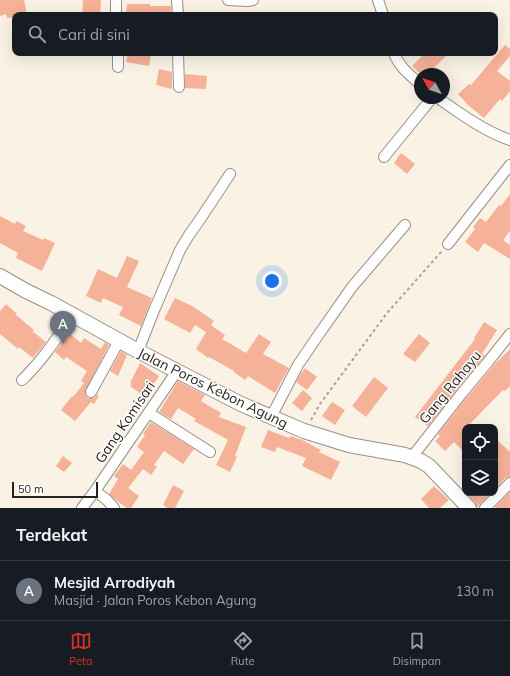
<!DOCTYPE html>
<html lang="id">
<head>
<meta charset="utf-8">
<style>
  :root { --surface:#171b24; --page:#242831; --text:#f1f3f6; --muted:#9ea1a6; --line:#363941; --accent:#d93025 }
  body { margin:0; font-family:Mulish,sans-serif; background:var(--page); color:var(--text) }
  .controls { position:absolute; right:12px; bottom:12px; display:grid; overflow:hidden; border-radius:8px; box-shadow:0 4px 16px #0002 }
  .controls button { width:36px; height:36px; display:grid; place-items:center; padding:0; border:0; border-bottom:1px solid var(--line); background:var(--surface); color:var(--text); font:20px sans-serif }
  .compass { position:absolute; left:414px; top:68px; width:36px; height:36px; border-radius:50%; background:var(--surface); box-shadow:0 4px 16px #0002; rotate:310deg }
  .scale { position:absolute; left:12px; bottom:10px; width:86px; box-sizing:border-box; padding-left:4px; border:2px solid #27241f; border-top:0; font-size:11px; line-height:14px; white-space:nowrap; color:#27241f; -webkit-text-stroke:3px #fff; paint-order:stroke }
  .you { position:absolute; left:272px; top:281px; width:14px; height:14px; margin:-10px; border:3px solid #fff; border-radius:50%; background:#1a73e8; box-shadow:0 0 0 6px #1a73e833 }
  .badge { display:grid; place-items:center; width:26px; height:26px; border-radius:50%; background:var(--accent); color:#fff; font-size:13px; font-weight:700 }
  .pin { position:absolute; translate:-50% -33px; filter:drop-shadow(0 1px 2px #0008) }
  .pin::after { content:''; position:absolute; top:21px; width:14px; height:12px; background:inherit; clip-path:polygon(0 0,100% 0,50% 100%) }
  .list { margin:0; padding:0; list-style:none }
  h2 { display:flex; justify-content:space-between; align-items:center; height:52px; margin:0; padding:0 16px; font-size:17px }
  h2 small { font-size:13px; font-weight:400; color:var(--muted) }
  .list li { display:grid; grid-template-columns:26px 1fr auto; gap:12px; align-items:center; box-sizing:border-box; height:60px; padding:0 16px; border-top:1px solid var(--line) }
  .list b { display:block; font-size:15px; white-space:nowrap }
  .list p { margin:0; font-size:13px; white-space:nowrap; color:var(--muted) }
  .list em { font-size:13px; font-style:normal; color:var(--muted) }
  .icon { flex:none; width:22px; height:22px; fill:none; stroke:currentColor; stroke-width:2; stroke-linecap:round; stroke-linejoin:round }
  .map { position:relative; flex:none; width:510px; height:508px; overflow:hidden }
  .search { position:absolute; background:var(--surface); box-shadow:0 4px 16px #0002; left:12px; right:12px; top:12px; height:44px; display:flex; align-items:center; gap:10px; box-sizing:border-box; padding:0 14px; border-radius:8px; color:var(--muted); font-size:15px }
  .sheet { height:112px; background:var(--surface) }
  nav { display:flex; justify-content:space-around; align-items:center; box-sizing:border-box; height:56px; border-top:1px solid var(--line); background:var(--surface); font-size:11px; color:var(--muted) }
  nav a { display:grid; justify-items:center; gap:2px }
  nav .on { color:var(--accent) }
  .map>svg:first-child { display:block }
</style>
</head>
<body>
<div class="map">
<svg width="510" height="508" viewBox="0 0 510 508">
  <rect width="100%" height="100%" fill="#faf3e5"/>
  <path fill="#f6b298" d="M0 0H24L27 14 15 15V17L7 18 6 14 0 16Z
    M83 0H101L100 15H82Z
    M127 4H150V6H171V15H126Z
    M505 45 510 49V56L497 71 510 81V91L502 101 500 99 484 118 468 105 458 94 469 84 471 85Z
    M128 53H151L149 66 126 62Z
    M425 53H449L428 74H420L412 66Z
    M159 69 172 72V89L156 85Z
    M185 74 207 76 206 89 185 88Z
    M401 153 415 164 407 174 394 163Z
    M510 194V231L503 240 510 245V259L484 243 478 252 465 242 475 229 473 227 480 218 486 222 499 205 501 206Z
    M0 216 15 224 16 221 26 226 23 231 43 240 44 238 55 243 42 271 16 258 18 253 0 243Z
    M127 256 139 261 127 287 152 298 141 326 119 315 123 307 103 298 101 303 86 296 98 269 117 278Z
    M175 298 194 307 214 321 211 325 225 335 222 339 246 353 259 334 271 342 263 354 289 368 275 393 248 376 245 380 234 372V371L209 357 208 358 196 349 206 332 195 325 190 333 164 319Z
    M6 304 17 314 16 315 34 330 32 331 46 342 33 358 19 347 18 349 0 334V311Z
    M484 322 497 330 482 354 485 356 457 389 428 426 415 417 475 339 474 338Z
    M69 333 81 343 84 338 101 349 105 342 109 345 85 392V395L88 398H94L97 395 99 396 94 404 91 402 75 421 61 410 72 396 73 397 84 383 81 381 87 371 66 357 64 360 55 352Z
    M419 334 430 343 415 362 403 354Z
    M510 349V386L505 391 503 390 467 427H465V453L454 442 445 451 435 441 440 436 438 434 467 397 495 364Z
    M121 351 127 355 118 376 110 371Z
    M140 363 159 376 145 397 130 386 132 384 130 383Z
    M305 368 317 377 307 390 296 382 300 375Z
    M374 377 388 388 366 417 352 406Z
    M178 381 205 395 201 401 221 413 219 417 246 427 235 456 237 457 230 472 216 465 228 440 223 437 194 421 196 419 178 408 171 419 159 412Z
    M303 390 312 398 302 411 292 403Z
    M332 402 345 410 335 425 322 416Z
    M151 422 194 449 183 464 164 451 154 465 157 467 151 475 143 469 128 488 139 496 131 508H127L117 501 109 494 118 479 114 476 123 464 131 470 144 452 137 447 145 435 143 434Z
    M268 430 289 438 290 436 302 440 321 450 319 452 340 462 331 480 302 466 306 458 277 447 275 452 261 447Z
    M495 438 510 452V477L505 478 495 489Z
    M63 456 72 463 64 472 56 466Z
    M173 485 184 491 175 508H168L163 505Z
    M434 486 449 500 440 508H429L421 499Z
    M510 492V508H497L495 507Z
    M466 493H491L477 507 475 502Z"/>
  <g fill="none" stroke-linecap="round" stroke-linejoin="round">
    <defs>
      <path id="street" d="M116 0V15
        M177 0 178 15
        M228 0 247 1 253 0
        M378 0 383 15
        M118 53V67
        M178 53 179 87
        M394 53C399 67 410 75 420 84
        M438 98C461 114 484 131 510 140
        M384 157 432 98
        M448 244 510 165
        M138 351 155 308 180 250 189 235 199 221 230 174
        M22 380C42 361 57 338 73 315
        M91 392 119 341
        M149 413 210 452
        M271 417 298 365 317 337 352 287 405 225
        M412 457 462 393 488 362 510 334
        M95 491 107 500 114 508
        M82 508 95 491 177 371
        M485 508 510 483"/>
      <path id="secondary" d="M0 276 26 291 51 303 138 351 241 404 304 431 349 445 405 455 421 461 429 466 469 508"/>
    </defs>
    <use href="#street" stroke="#979084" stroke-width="12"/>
    <use href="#secondary" stroke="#979084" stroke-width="16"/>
    <path stroke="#a8a298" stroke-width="2" stroke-dasharray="3 3" stroke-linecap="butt" d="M311 420 320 404 387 313 442 251"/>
    <use href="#street" stroke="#fff" stroke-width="10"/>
    <use href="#secondary" stroke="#fff" stroke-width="14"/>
  </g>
  <g text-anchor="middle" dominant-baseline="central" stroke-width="3" stroke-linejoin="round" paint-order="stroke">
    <g font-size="14" fill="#27241f" stroke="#fff">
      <text transform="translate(450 387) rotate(-51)">Gang Rahayu</text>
      <text transform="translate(213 388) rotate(26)">Jalan Poros Kebon Agung</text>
      <text transform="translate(125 422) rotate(-56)">Gang Komisari</text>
    </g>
  </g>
</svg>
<div class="controls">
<button><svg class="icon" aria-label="locate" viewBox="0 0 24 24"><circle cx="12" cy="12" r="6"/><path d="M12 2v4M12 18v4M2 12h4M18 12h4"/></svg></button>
<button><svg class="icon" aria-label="layers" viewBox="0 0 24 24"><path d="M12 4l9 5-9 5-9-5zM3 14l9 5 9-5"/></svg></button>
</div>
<svg class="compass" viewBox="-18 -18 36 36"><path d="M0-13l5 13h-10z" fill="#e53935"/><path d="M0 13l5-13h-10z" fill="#9ea1a6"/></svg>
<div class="scale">50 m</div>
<div class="you"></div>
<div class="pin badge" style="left:63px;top:344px;background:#6b7280">A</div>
<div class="search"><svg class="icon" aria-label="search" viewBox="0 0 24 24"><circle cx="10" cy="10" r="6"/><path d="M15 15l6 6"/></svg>Cari di sini</div>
</div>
<section class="sheet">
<h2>Terdekat<small></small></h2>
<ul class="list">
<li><span class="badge" style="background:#6b7280">A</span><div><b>Mesjid Arrodiyah</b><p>Masjid · Jalan Poros Kebon Agung</p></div><em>130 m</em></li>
</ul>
</section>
<nav>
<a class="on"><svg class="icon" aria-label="map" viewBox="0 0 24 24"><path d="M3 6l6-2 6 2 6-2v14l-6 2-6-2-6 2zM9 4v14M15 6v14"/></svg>Peta</a>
<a><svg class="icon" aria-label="directions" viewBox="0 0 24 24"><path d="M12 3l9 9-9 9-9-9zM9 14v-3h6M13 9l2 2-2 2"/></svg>Rute</a>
<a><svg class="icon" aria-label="saved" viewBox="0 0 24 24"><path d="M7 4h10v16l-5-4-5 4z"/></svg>Disimpan</a>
</nav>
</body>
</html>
